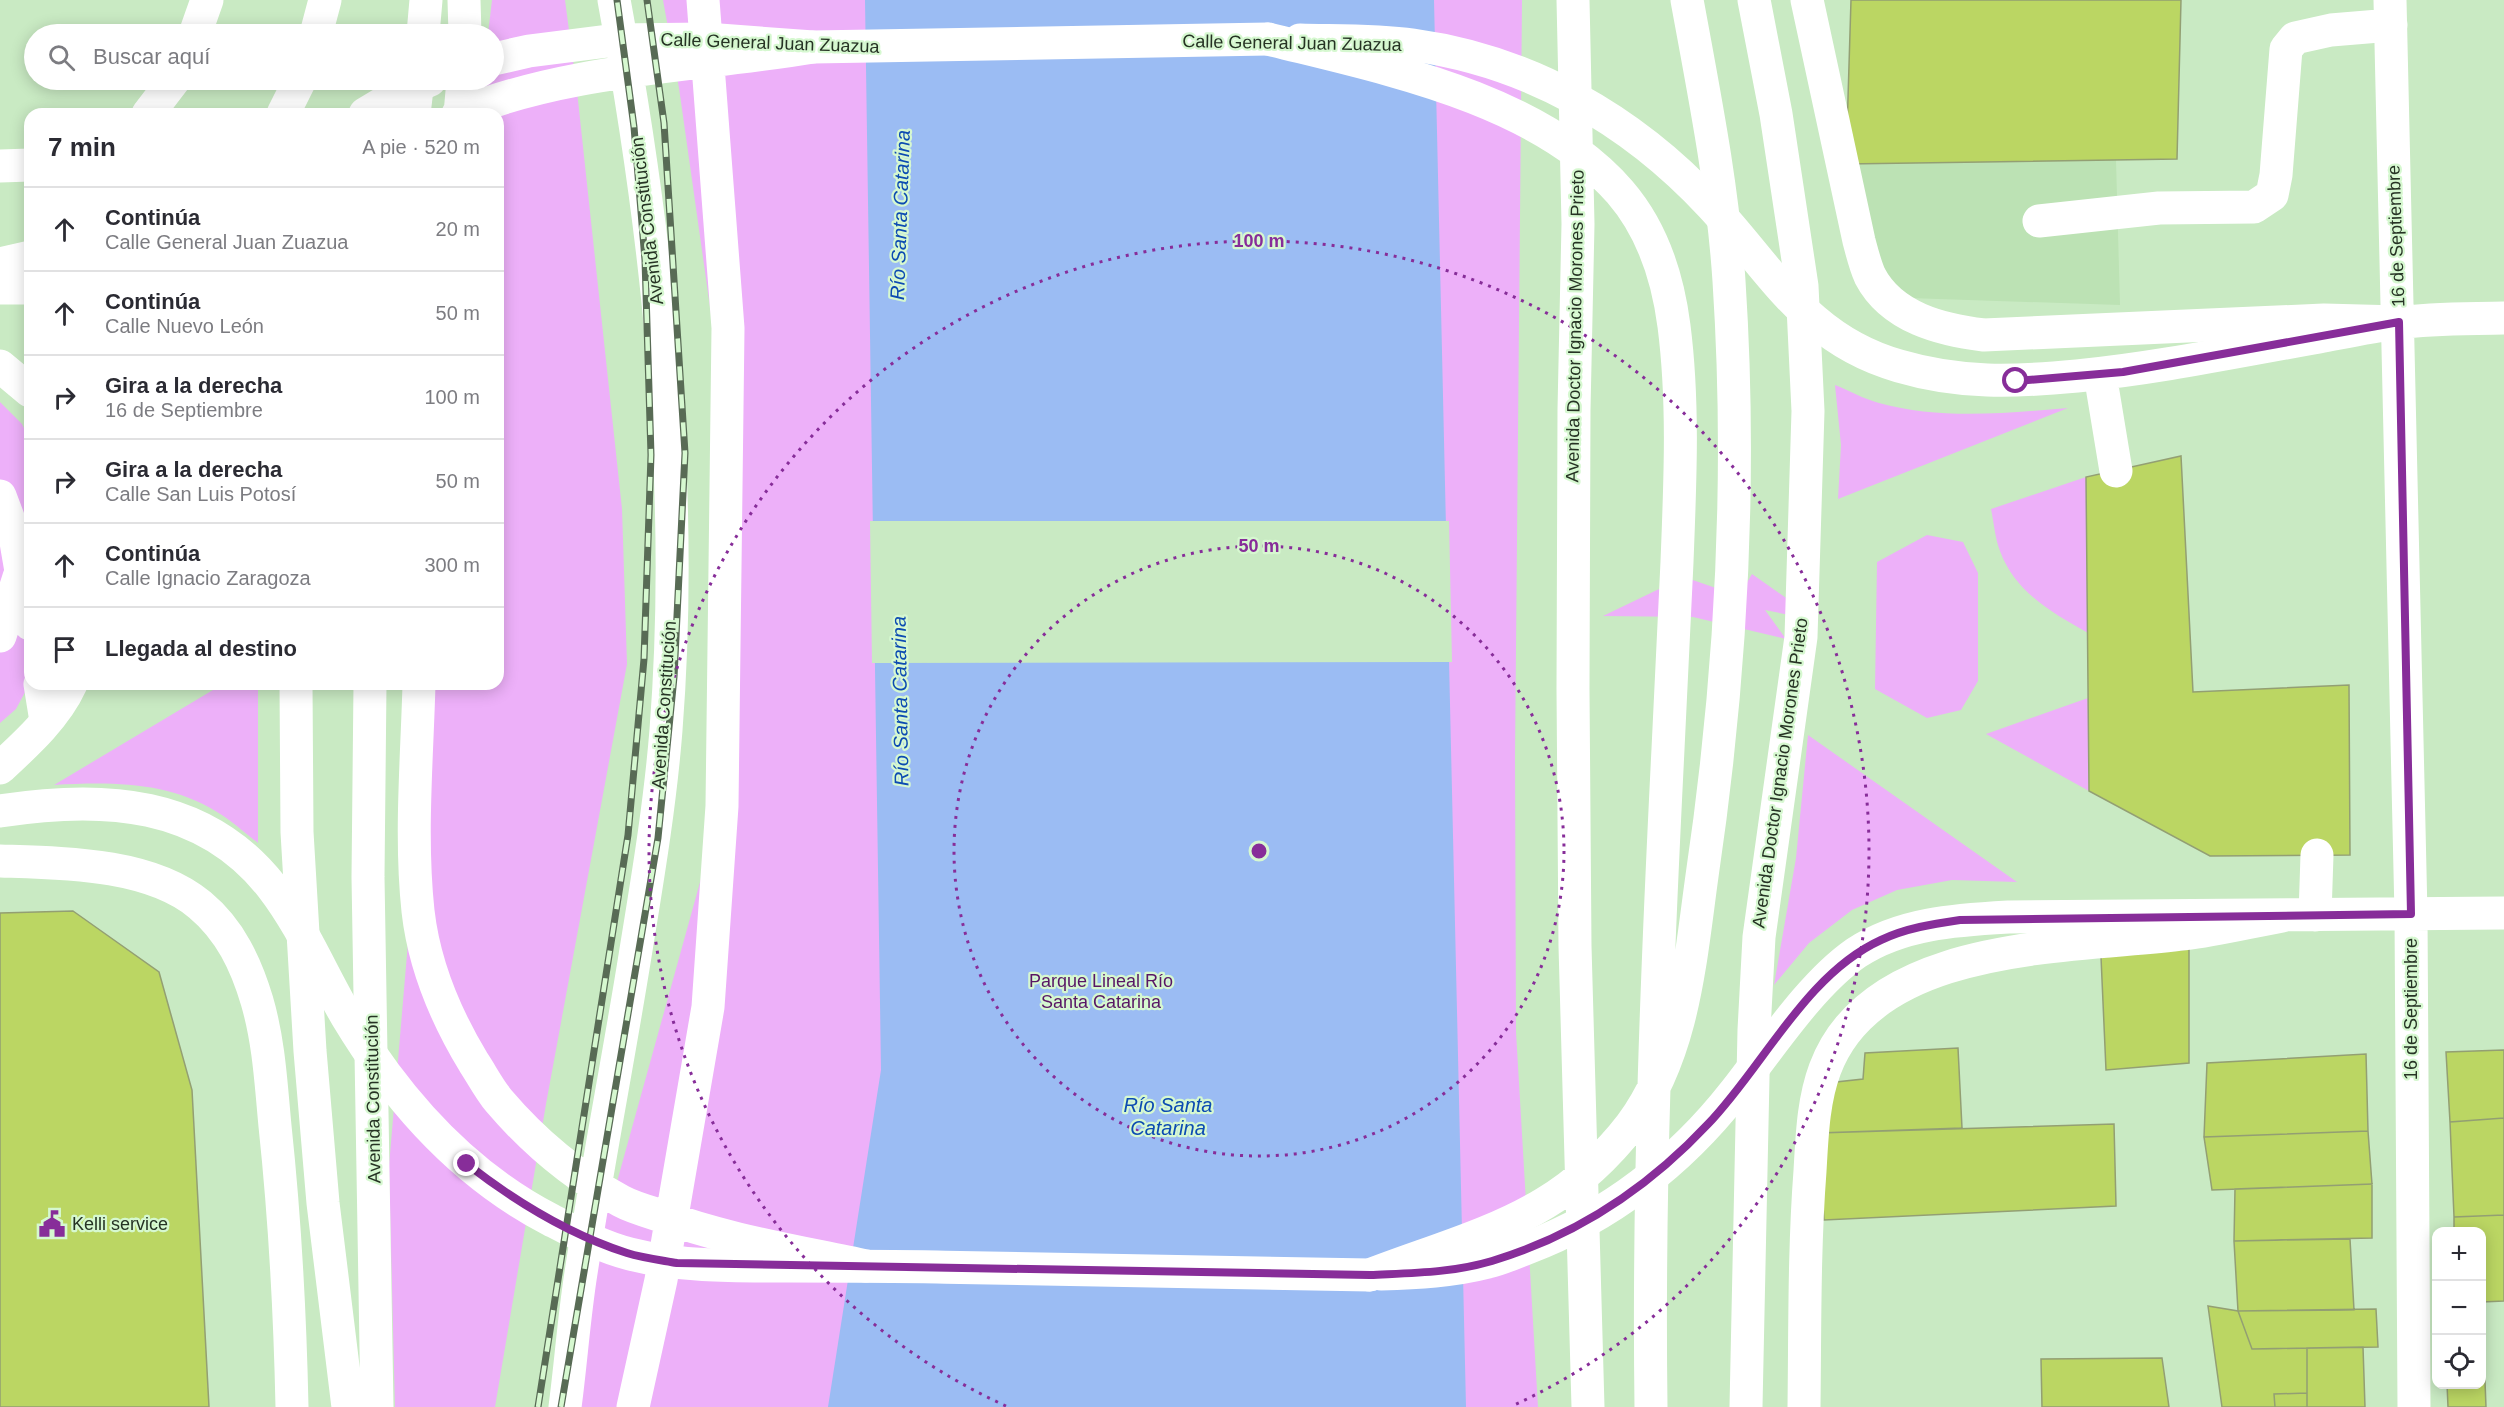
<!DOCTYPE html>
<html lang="es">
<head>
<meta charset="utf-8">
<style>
  :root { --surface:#fff; --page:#f7f7f7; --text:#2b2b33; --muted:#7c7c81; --line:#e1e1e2 }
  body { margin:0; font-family:Arial,sans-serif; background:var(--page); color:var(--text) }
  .controls { position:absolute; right:18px; bottom:18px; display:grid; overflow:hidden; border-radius:12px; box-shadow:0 3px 15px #0003 }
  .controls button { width:54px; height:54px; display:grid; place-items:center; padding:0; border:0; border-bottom:2px solid var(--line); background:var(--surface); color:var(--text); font:30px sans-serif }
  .stop { position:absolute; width:18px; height:18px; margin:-14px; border:4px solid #872d99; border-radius:50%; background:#fff }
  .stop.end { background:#872d99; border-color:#fff; box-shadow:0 2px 6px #0008 }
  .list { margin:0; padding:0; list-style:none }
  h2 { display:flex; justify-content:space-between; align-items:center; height:78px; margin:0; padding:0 24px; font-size:26px }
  h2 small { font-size:20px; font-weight:400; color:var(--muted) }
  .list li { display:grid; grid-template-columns:39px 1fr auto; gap:18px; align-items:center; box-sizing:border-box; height:84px; padding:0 24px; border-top:2px solid var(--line) }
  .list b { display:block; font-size:22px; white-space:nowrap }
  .list p { margin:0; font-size:20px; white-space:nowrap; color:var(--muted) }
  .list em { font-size:20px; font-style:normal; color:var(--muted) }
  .icon { flex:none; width:33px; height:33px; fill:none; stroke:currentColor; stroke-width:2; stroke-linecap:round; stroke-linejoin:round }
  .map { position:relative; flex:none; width:2504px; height:1407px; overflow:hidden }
  .search { position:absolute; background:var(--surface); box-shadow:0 3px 15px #0003; left:24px; top:24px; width:480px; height:66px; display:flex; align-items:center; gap:15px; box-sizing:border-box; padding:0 21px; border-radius:33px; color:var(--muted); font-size:22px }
  .panel { position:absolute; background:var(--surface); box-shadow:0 3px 15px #0003; left:24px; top:108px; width:480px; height:582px; border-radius:18px }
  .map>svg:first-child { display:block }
</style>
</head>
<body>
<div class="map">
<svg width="2504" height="1407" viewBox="0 0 2504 1407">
  <rect width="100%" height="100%" fill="#c9eac3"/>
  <path fill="#bce2b4" d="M2116 160 2120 305 1909 298 1873 272 1846 164Z"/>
  <path fill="#edb0f9" d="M492 0H565L577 91 622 509 627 664 546 1104 495 1407H395L389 1166 430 684H498V114H477L482 80H494V34H488Z
    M663 0H1522L1515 756 1516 1032 1538 1407H561L591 1257 615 1189 712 839 726 420 679 88Z
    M1835 385C1850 391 1864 399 1879 403 1940 420 2006 413 2068 408L1838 499 1841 445Z
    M0 402 22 424 30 441V683L16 709 0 723Z
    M2086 477 2088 633C2052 613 2015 592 2000 551 1995 538 1994 523 1991 509Z
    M1927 535 1963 542 1978 573V681L1961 710 1927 718 1875 689 1877 562Z
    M1752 574 1819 621 1765 610 1786 639 1693 617 1603 616 1684 577 1739 596Z
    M223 684H258V843C245 833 232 821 217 812 167 781 110 782 54 785Z
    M2088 698 2089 791 1986 734Z
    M1808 735 1835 754 2017 882 1952 880 1897 890 1852 910 1809 943 1774 985 1796 858Z"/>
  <path fill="#9bbcf3" d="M865 0H1434L1466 1407H828L881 1070Z"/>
  <path fill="#c9eac3" d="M870 521H1449L1452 662 872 663Z"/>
  <path fill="#bbd663" stroke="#939f73" stroke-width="1.5" d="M1851 0H2181L2177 159 1846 164Z
    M2181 456 2193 692 2349 685 2350 855 2210 856 2089 791 2086 477Z
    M73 911 159 972 192 1090 209 1407H0V913Z
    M2189 949V1063L2106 1070 2101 957Z
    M1958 1048 1962 1128 1818 1133 1827 1083 1863 1079 1865 1053Z
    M2504 1050V1118L2450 1122 2446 1052Z
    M2366 1054 2368 1131 2204 1137 2207 1063Z
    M2504 1118V1215L2454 1217 2450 1122Z
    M2114 1124 2116 1206 1824 1220 1818 1133Z
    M2368 1131 2372 1184 2212 1190 2204 1137Z
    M2372 1184V1238L2234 1241 2235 1189Z
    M2504 1215V1301L2482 1302V1232H2454V1217Z
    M2350 1239 2354 1310 2238 1311 2234 1241Z
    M2482 1304 2486 1407H2448L2447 1384H2482Z
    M2208 1306 2238 1311 2252 1349 2307 1348V1393L2274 1394 2275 1407H2222Z
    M2376 1309 2378 1347 2252 1349 2238 1311Z
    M2363 1347 2365 1407H2307V1348Z
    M2162 1358 2169 1407H2042L2041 1359Z
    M2307 1393V1407H2275L2274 1394Z"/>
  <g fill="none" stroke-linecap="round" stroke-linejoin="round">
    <path stroke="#fff" stroke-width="33" d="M2390 0 2411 914 2414 1407
      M195 34 207 0
      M1300 40C1337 41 1376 40 1413 45 1529 61 1631 119 1711 205 1771 269 1806 340 1899 366 1960 384 2014 382 2077 376 2158 368 2239 351 2319 337 2345 332 2372 326 2398 323 2433 318 2469 319 2504 318
      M148 114 174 80
      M0 166 30 165
      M2039 221 2159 208 2254 207 2272 195 2276 175 2286 49 2295 38 2331 30 2391 25
      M2100 374 2116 471
      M0 496 15 536 30 624
      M0 636 19 577
      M40 684 46 721
      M0 861C63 863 150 863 200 905 230 930 246 964 257 1001 269 1042 271 1084 275 1126 285 1220 290 1313 292 1407
      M2315 915 2317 855
      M1381 1274C1417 1273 1453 1271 1488 1262 1501 1259 1514 1253 1527 1248 1609 1217 1680 1162 1734 1093 1769 1049 1810 985 1856 953 1901 923 1956 920 2009 917L2504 913"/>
    <path stroke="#fff" stroke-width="33" d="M494 59 529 51 616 40 706 39 813 47 1268 39
      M365 114 400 93 430 80
      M0 288H30
      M0 366 30 391
      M0 768C26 744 56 717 71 684
      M0 811C102 795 204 800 272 887 303 927 322 975 347 1017 397 1100 464 1175 551 1220 576 1233 602 1247 630 1254 681 1267 735 1266 787 1266 837 1266 887 1266 937 1267 1081 1270 1225 1272 1370 1275"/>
    <path stroke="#fff" stroke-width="33" d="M464 0 465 34
      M1573 0 1578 224 1574 410 1573 689 1575 946 1588 1407
      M1807 0 1859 241C1862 252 1865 265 1870 276 1892 318 1942 330 1984 335L2324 320 2399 322
      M316 34 325 0
      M423 34 426 0
      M1268 39C1384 68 1538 98 1620 192 1652 229 1668 279 1674 326 1684 404 1680 484 1677 562 1674 624 1671 686 1668 749 1657 968 1648 1187 1651 1407
      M283 114 300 80
      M414 114 418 80
      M458 114C571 68 694 67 813 47
      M460 114 463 80
      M0 264 30 257
      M296 684 297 832 310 1051 323 1203 348 1407
      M370 684 368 877 377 1407
      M419 684C417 759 410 836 418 911 424 964 446 1017 474 1063 482 1075 489 1089 499 1101 534 1142 573 1175 621 1201 632 1207 646 1211 659 1215 725 1240 796 1251 866 1266
      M1370 1275C1426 1253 1493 1235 1545 1203 1577 1184 1608 1155 1631 1125 1684 1053 1690 962 1702 876 1731 680 1742 479 1729 281 1723 187 1704 93 1687 0
      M565 1407C571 1362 574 1317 581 1273 597 1167 618 1062 635 956 647 882 660 806 666 730 685 487 658 239 614 0
      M633 1407 661 1280 708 1007 722 806 728 328 703 0
      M1746 1407 1754 1030 1759 937 1801 637 1808 411 1802 286 1776 114 1754 0
      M1804 1407C1805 1328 1804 1250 1810 1171 1812 1137 1813 1101 1825 1069 1873 940 2072 948 2184 934 2217 930 2249 922 2282 916"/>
    <defs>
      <path id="rail" d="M538 1407 628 835 644 659 651 455 645 260 634 127 617 0
        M561 1407 658 838 674 677 685 453 664 123 647 0"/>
    </defs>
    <use href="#rail" stroke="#586b55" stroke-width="7"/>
    <use href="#rail" stroke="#d6f8d0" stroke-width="4.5" stroke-dasharray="14" stroke-linecap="butt"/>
  </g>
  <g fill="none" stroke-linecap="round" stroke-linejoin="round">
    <path stroke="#872d99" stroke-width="8" d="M467 1164C516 1202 568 1234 627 1253 643 1258 660 1260 677 1263L1370 1275C1410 1273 1452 1273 1492 1261 1575 1236 1648 1188 1708 1124 1763 1067 1806 974 1881 940 1906 928 1933 924 1960 920L2411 914 2399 322 2123 372 2016 381"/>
  </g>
  <g fill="none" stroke="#872d99" stroke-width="3" stroke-dasharray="3 6">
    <circle cx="1259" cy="851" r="305"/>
    <path d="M1006 1406A610 610 0 1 1 1512 1406"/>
  </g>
  <defs>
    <symbol id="civic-bare" viewBox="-9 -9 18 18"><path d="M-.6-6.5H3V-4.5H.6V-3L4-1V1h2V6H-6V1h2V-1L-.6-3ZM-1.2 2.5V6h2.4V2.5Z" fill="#872d99" stroke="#d6f8d0" stroke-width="2.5" paint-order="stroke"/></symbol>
  </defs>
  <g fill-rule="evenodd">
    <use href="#civic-bare" x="33" y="1205" width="38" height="38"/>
  </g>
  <g text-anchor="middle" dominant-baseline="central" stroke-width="4.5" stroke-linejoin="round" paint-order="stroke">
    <g font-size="18" fill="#263324" stroke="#d6f8d0">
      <text transform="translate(770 43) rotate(2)">Calle General Juan Zuazua</text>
      <text transform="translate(1292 43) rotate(1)">Calle General Juan Zuazua</text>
      <text transform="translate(647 221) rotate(-97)">Avenida Constitución</text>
      <text transform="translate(2396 236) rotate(-92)">16 de Septiembre</text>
      <text transform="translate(1575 326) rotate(-89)">Avenida Doctor Ignacio Morones Prieto</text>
      <text transform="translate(664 705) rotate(-86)">Avenida Constitución</text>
      <text transform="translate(1780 773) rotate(-82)">Avenida Doctor Ignacio Morones Prieto</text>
      <text transform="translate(2411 1009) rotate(-90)">16 de Septiembre</text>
      <text transform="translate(373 1099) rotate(-91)">Avenida Constitución</text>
    </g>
    <g font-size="18" fill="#581665" stroke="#d6f8d0">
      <text x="1101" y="981">Parque Lineal Río<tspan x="1101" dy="21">Santa Catarina</tspan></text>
    </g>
    <g font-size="18" fill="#263324" stroke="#d6f8d0" text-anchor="start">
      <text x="72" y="1224">Kelli service</text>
    </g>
    <g font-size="20" font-style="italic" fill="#0c4bb2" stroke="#d6f8d0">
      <text transform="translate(900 215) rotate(-88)">Río Santa Catarina</text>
      <text transform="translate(900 701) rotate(-91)">Río Santa Catarina</text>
      <text x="1168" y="1105">Río Santa<tspan x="1168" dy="23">Catarina</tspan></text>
    </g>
  </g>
  <circle cx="1259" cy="851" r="9" fill="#872d99" stroke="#d6f8d0" stroke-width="3"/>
  <g font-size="18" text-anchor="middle" font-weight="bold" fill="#872d99" stroke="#d6f8d0" stroke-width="4.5" stroke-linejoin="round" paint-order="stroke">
    <text x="1259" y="247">100 m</text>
    <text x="1259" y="552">50 m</text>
  </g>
</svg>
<div class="controls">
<button>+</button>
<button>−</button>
<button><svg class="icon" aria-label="locate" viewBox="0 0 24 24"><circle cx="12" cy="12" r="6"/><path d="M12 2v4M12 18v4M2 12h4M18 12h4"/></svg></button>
</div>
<div class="stop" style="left:2016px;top:381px"></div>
<div class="stop end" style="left:467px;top:1164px"></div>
<div class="search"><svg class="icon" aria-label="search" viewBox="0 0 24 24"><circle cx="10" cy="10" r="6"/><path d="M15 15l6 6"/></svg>Buscar aquí</div>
<section class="panel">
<h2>7 min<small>A pie · 520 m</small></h2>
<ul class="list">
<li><svg class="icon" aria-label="ahead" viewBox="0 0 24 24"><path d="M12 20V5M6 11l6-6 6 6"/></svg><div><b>Continúa</b><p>Calle General Juan Zuazua</p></div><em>20 m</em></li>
<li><svg class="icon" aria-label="ahead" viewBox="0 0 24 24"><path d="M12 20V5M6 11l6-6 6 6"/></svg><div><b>Continúa</b><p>Calle Nuevo León</p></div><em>50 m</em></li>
<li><svg class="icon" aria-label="right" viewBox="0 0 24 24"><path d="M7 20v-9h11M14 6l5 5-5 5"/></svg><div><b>Gira a la derecha</b><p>16 de Septiembre</p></div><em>100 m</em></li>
<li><svg class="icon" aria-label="right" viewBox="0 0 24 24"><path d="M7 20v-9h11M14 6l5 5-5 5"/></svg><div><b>Gira a la derecha</b><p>Calle San Luis Potosí</p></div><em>50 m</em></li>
<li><svg class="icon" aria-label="ahead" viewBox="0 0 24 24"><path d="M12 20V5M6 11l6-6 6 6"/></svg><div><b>Continúa</b><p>Calle Ignacio Zaragoza</p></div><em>300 m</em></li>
<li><svg class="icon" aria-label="arrive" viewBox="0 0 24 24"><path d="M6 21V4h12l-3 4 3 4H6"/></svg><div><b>Llegada al destino</b></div></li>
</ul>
</section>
</div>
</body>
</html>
